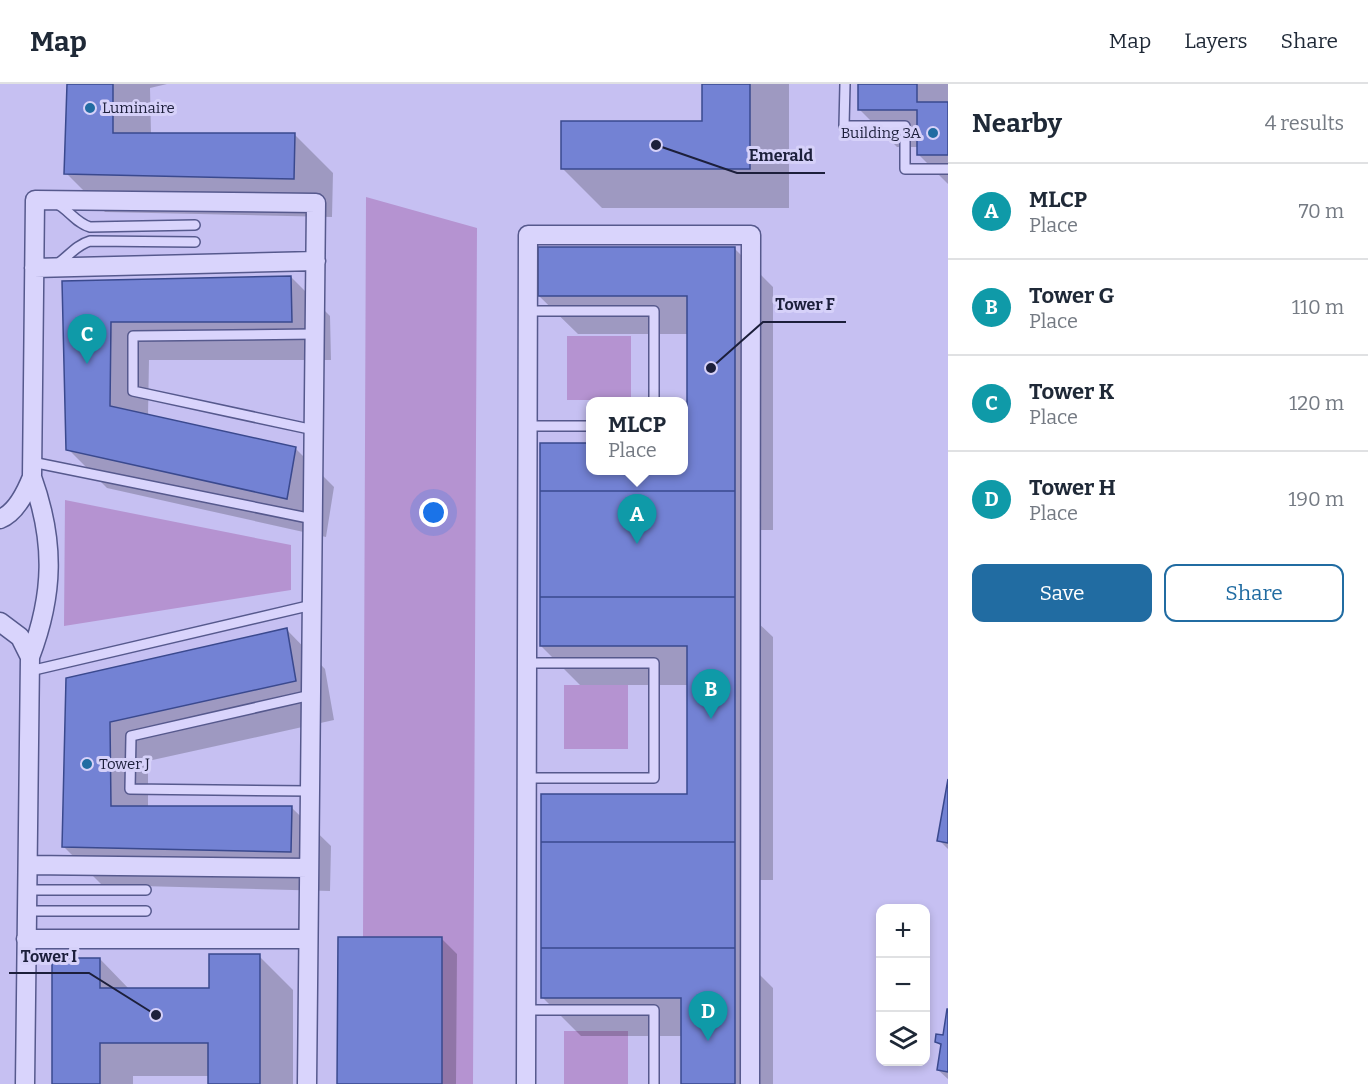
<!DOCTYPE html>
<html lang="en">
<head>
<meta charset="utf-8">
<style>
  :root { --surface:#fff; --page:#f2f2f3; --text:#1f2937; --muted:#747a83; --line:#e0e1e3; --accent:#216ca2 }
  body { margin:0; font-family:Bitter,serif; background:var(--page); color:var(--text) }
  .controls { position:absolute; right:18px; bottom:18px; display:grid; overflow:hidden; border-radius:12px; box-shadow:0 3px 9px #0003 }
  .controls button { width:54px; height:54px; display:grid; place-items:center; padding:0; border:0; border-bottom:2px solid var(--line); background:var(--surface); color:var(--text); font:30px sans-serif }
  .you { position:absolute; left:434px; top:429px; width:21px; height:21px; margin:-15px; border:4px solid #fff; border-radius:50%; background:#1a73e8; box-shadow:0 0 0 9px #1a73e833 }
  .badge { display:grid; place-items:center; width:39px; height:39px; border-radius:50%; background:var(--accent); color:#fff; font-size:20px; font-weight:700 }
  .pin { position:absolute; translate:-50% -50px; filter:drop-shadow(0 2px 3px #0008) }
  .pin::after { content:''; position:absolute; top:32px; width:21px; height:18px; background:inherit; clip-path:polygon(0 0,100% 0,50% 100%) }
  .popup { position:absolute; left:586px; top:313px; width:102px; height:78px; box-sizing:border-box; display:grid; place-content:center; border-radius:12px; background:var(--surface); filter:drop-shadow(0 2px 4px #0005); font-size:20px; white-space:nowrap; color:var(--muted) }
  .popup b { font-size:22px; color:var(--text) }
  .popup::after { content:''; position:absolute; left:50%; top:100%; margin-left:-12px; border:12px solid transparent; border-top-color:var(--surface) }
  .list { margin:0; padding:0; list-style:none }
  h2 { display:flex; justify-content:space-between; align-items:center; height:78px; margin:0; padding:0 24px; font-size:26px }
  h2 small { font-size:20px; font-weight:400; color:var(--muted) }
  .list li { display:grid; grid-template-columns:39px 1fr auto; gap:18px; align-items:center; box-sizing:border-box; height:96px; padding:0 24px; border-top:2px solid var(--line) }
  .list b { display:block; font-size:22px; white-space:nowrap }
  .list p { margin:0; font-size:20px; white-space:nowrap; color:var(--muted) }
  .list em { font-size:20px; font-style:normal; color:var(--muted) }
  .actions { display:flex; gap:12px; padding:18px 24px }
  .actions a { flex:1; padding:14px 0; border:2px solid var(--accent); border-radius:12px; text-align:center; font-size:21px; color:var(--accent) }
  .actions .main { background:var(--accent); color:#fff }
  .icon { flex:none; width:33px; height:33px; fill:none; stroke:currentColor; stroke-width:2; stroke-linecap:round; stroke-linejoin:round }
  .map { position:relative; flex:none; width:948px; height:1000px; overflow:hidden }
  header { display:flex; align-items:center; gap:36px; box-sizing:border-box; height:84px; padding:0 30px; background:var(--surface); border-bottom:2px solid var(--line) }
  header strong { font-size:28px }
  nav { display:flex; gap:33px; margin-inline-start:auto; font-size:21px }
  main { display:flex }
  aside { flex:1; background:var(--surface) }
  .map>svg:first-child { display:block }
</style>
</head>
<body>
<header>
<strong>Map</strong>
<nav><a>Map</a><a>Layers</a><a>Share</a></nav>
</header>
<main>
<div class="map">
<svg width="948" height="1000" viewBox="0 0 948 1000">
  <rect width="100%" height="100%" fill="#c6c0f2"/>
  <path fill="#b593d1" d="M366 113 477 144 473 1000H442V854L363 853Z
    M567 252H631V316H567Z
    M65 416 291 461V506L64 542Z
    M564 601H628V665H564Z
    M564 947H628V1000H564Z"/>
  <path fill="#0003" d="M68 0H167L150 4 151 50H294L333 89 332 133 105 128 66 89Z
    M704 0H789V124H602L563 85 704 39Z
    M859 0H948V100L919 71V63H897L859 25Z
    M734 164 773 203V446H756L755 536 773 553V796H755V886L773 904V1000H683V952H581L542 913 689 711V601H580L541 562V360H590V386H684V361H689V250H578L539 212Z
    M291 193 330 232 331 276H149L148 332 295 364 334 403 326 453 107 404 68 365 63 198Z
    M287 546 325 585 334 636 148 677V724H292L331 762 330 807 102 801 63 762 68 596Z
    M948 704V765L939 756Z
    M442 855 457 870 456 1000H339Z
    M259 872 293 906V1000H209V992H133V1000H54L100 875 130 906H210Z
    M948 929V995L938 986 942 963 936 958 944 953Z"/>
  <path fill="#7382d4" stroke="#3a498e" stroke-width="1.5" d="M67 0H113V49H295L294 95 64 90Z
    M702 0H750V85H561V37H702Z
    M858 0H917V18H948V71H917V26H858Z
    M538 163H735V407H540V359H590V386H684V359H687V212H538Z
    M291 192 292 238H111L110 322 296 363 287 415 66 366 62 197Z
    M540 407H735V513H540Z
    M540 513H735V758H541V710H687V562H540Z
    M287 544 296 597 110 638 111 722H292L291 768 62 763 66 594Z
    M948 695V759L937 757Z
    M541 758H735V864H541Z
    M338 853H442V1000H337Z
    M541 864H735V1000H681V914H541Z
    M209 870H260V1000H208V959H100V1000H52V874H100V904H209Z
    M947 925H948V988L937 986 941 960 935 958 936 950 943 951Z"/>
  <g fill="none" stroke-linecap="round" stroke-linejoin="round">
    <defs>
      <path id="lane" d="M845 0 844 42H905V85H948
        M56 119C69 126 76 139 90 143L195 141
        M56 181C68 173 76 161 90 157L195 158
        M528 227H654V318
        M528 342H590
        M314 346 133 307V252L315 250
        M32 378 313 435
        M30 587 312 521
        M527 694H654V579H527
        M310 707 130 705 131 652 311 611
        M27 806H146
        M27 827H146
        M527 926H654V1000"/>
      <path id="street" d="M34 184 316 177
        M0 435C16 429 26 408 32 393
        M0 538 20 553 30 573
        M28 781 309 784
        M26 855H308
        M25 1000 30 573C54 510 55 457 32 393L35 116 316 119 307 1000
        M526 1000 528 151H751L750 1000"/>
    </defs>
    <use href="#lane" stroke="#56598d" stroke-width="12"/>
    <use href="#street" stroke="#56598d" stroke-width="21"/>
    <use href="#lane" stroke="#d9d4fc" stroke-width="9"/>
    <use href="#street" stroke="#d9d4fc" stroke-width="18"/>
  </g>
  <g fill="#216ca2" stroke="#d6d1f9" stroke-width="2">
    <circle cx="90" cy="24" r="6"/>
    <circle cx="933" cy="49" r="6"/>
    <circle cx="87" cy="680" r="6"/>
  </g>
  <g text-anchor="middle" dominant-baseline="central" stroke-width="6" stroke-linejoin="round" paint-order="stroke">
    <g font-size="15" fill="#1c1f3b" stroke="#d6d1f9" text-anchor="start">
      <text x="102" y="24">Luminaire</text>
      <text x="921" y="49" text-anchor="end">Building 3A</text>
      <text x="99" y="680">Tower J</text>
    </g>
  </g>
  <path fill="none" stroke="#1c1f3b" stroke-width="2" d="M656 61L737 89H825M711 284L763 238H846M156 931L89 889H9"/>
  <g fill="#1c1f3b" stroke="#d6d1f9" stroke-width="2">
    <circle cx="656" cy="61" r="6"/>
    <circle cx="711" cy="284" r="6"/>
    <circle cx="156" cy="931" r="6"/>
  </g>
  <g font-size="16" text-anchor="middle" font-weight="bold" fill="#1c1f3b" stroke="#d6d1f9" stroke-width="6" stroke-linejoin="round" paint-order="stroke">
    <text x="781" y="77">Emerald</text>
    <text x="805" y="226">Tower F</text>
    <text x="49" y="878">Tower I</text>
  </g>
</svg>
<div class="controls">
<button>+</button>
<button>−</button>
<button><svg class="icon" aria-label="layers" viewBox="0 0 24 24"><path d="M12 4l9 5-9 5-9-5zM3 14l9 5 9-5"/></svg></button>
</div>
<div class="you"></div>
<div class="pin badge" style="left:637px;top:460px;background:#0f9aa8">A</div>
<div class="popup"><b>MLCP</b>Place</div>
<div class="pin badge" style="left:711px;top:635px;background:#0f9aa8">B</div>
<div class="pin badge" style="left:87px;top:280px;background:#0f9aa8">C</div>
<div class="pin badge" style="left:708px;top:957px;background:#0f9aa8">D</div>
</div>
<aside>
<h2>Nearby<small>4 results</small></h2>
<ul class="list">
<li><span class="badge" style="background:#0f9aa8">A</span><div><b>MLCP</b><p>Place</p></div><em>70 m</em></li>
<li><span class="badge" style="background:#0f9aa8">B</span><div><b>Tower G</b><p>Place</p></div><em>110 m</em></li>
<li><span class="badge" style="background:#0f9aa8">C</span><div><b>Tower K</b><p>Place</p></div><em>120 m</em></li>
<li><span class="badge" style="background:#0f9aa8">D</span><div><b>Tower H</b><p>Place</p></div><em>190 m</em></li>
</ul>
<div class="actions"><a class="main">Save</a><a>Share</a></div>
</aside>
</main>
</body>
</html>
